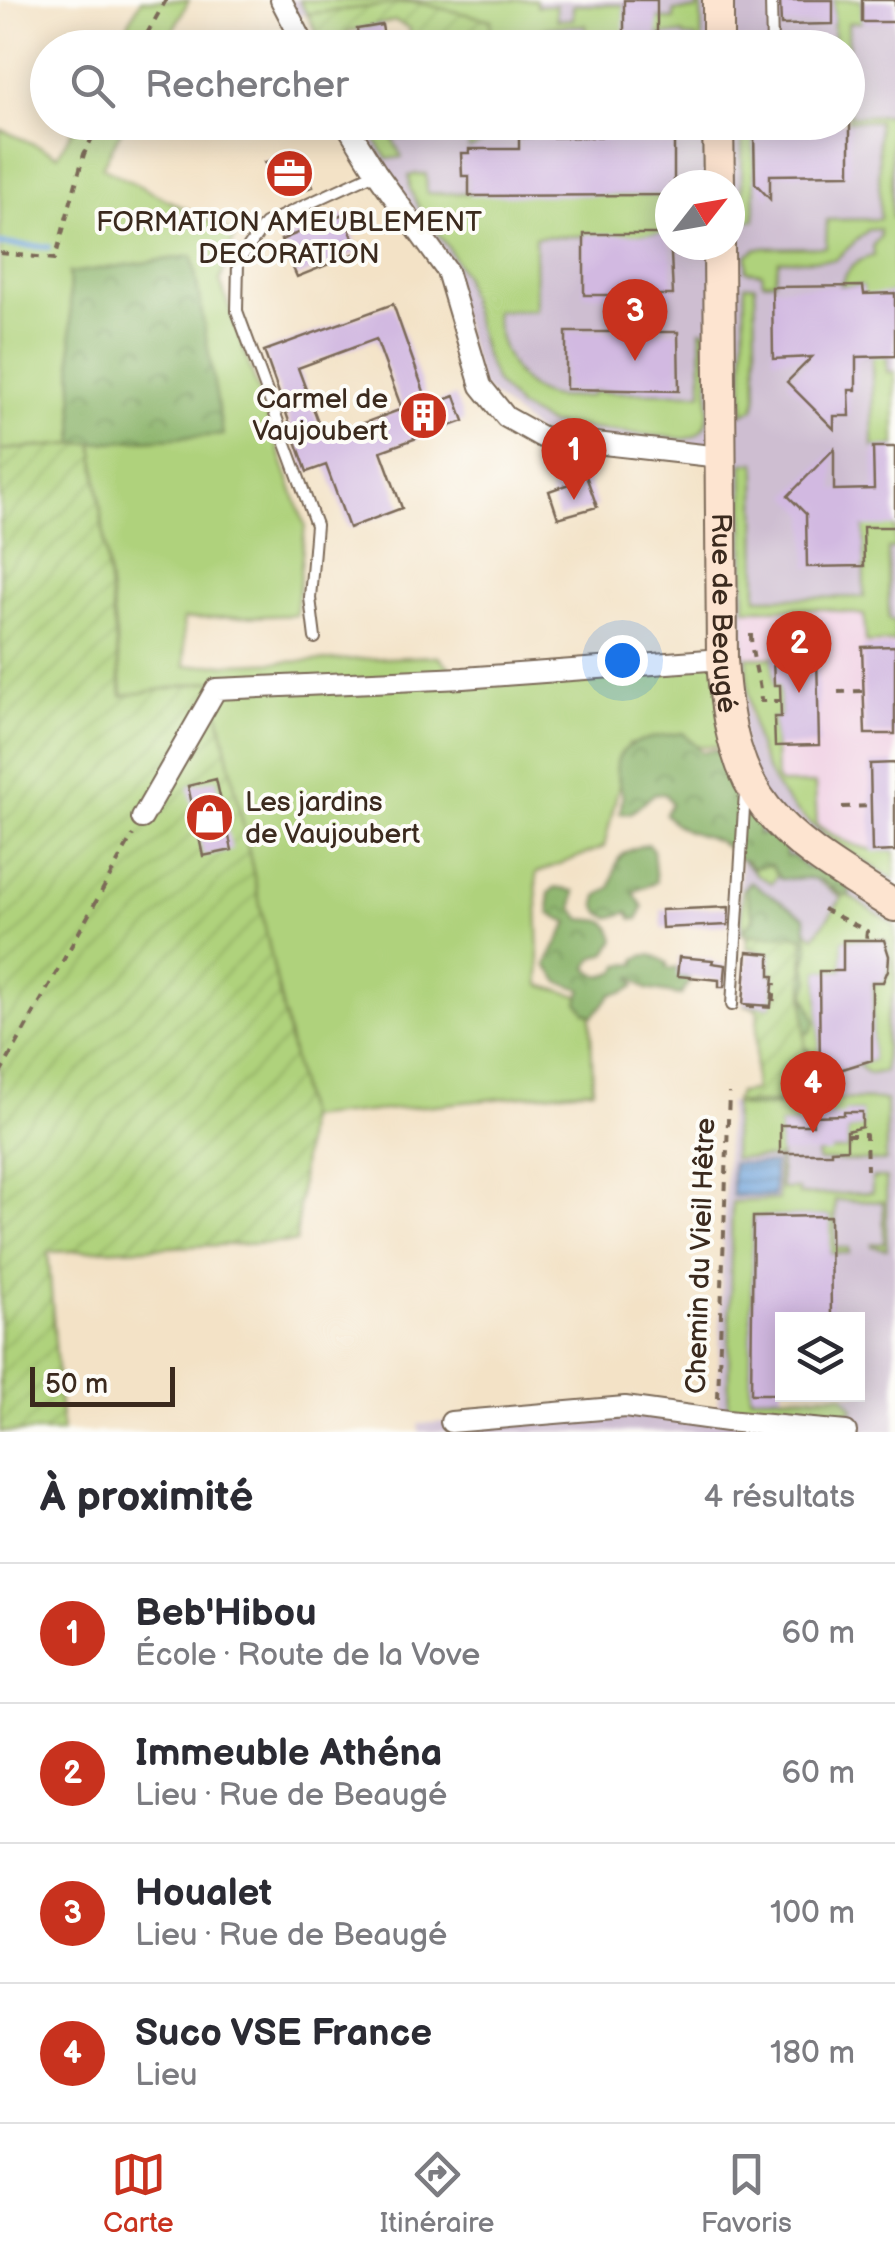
<!DOCTYPE html>
<html lang="fr">
<head>
<meta charset="utf-8">
<style>
  :root { --surface:#fff; --page:#f2f2f3; --text:#2b2b33; --muted:#7c7c81; --line:#e1e1e2; --accent:#c8321e }
  body { margin:0; font-family:"Balsamiq Sans",sans-serif; background:var(--page); color:var(--text) }
  .controls { position:absolute; right:30px; bottom:30px; display:grid; overflow:hidden; border-radius:0px; box-shadow:0 5px 25px #0003 }
  .controls button { width:90px; height:90px; display:grid; place-items:center; padding:0; border:0; border-bottom:2px solid var(--line); background:var(--surface); color:var(--text); font:50px sans-serif }
  .compass { position:absolute; left:655px; top:170px; width:90px; height:90px; border-radius:50%; background:var(--surface); box-shadow:0 5px 25px #0003; rotate:59deg }
  .scale { position:absolute; left:30px; bottom:25px; width:145px; box-sizing:border-box; padding-left:10px; border:5px solid #3b2a1e; border-top:0; font-size:28px; line-height:35px; white-space:nowrap; color:#3b2a1e; -webkit-text-stroke:8px #fdfcf7; paint-order:stroke }
  .you { position:absolute; left:622px; top:660px; width:35px; height:35px; margin:-25px; border:8px solid #fff; border-radius:50%; background:#1a73e8; box-shadow:0 0 0 15px #1a73e833 }
  .badge { display:grid; place-items:center; width:65px; height:65px; border-radius:50%; background:var(--accent); color:#fff; font-size:32px; font-weight:700 }
  .pin { position:absolute; translate:-50% -82px; filter:drop-shadow(0 2px 5px #0008) }
  .pin::after { content:''; position:absolute; top:52px; width:35px; height:30px; background:inherit; clip-path:polygon(0 0,100% 0,50% 100%) }
  .list { margin:0; padding:0; list-style:none }
  h2 { display:flex; justify-content:space-between; align-items:center; height:130px; margin:0; padding:0 40px; font-size:42px }
  h2 small { font-size:32px; font-weight:400; color:var(--muted) }
  .list li { display:grid; grid-template-columns:65px 1fr auto; gap:30px; align-items:center; box-sizing:border-box; height:140px; padding:0 40px; border-top:2px solid var(--line) }
  .list b { display:block; font-size:38px; white-space:nowrap }
  .list p { margin:0; font-size:32px; white-space:nowrap; color:var(--muted) }
  .list em { font-size:32px; font-style:normal; color:var(--muted) }
  .icon { flex:none; width:55px; height:55px; fill:none; stroke:currentColor; stroke-width:2; stroke-linecap:round; stroke-linejoin:round }
  .map { position:relative; flex:none; width:895px; height:1432px; overflow:hidden }
  .search { position:absolute; background:var(--surface); box-shadow:0 5px 25px #0003; left:30px; right:30px; top:30px; height:110px; display:flex; align-items:center; gap:25px; box-sizing:border-box; padding:0 35px; border-radius:55px; color:var(--muted); font-size:38px }
  .sheet { height:690px; background:var(--surface) }
  nav { display:flex; justify-content:space-around; align-items:center; box-sizing:border-box; height:140px; border-top:2px solid var(--line); background:var(--surface); font-size:28px; color:var(--muted) }
  nav a { display:grid; justify-items:center; gap:5px }
  nav .on { color:var(--accent) }
  .map>svg:first-child { display:block }
</style>
</head>
<body>
<div class="map">
<svg width="895" height="1432" viewBox="0 0 895 1432">
  <defs>
    <pattern id="forest-crowns" width="20" height="18" patternUnits="userSpaceOnUse" patternTransform="scale(2.5)"><rect width="20" height="18" fill="#8bb46b"/><path d="M2 6a3 3 0 1 1 6 0M12 15a3 3 0 1 1 6 0" fill="none" stroke="#739357"/></pattern>
    <pattern id="garden-furrows" width="10" height="10" patternUnits="userSpaceOnUse" patternTransform="scale(2.5)"><rect width="10" height="10" fill="#afd27b"/><path d="M-1 1l2-2M0 10L10 0M9 11l2-2" fill="none" stroke="#97b46a"/></pattern>
    <pattern id="water-rules" width="6" height="5" patternUnits="userSpaceOnUse" patternTransform="scale(2.5)"><rect width="6" height="5" fill="#6ea2da"/><path d="M0 2.5h6" fill="none" stroke="#5c84b0"/></pattern>
  </defs>
  <rect width="100%" height="100%" fill="#fdfcf7"/>
  <filter id="ink" filterUnits="userSpaceOnUse"><feTurbulence type="fractalNoise" baseFrequency=".01" numOctaves="2"/><feDisplacementMap in="SourceGraphic" scale="20" xChannelSelector="R" yChannelSelector="G"/><feConvolveMatrix kernelMatrix="1 2 1 2 8 2 1 2 1" color-interpolation-filters="sRGB"/></filter>
  <filter id="wash" filterUnits="userSpaceOnUse"><feTurbulence type="fractalNoise" baseFrequency=".0048" numOctaves="4" result="noise"/><feDisplacementMap in="SourceGraphic" scale="40" xChannelSelector="R" yChannelSelector="G"/><feGaussianBlur stdDeviation="2.25" result="paint"/><feColorMatrix in="noise" values="0 0 0 0 0 0 0 0 0 0 0 0 0 0 0 0 0 1.4 0 .05"/><feComposite in="paint" operator="in"/></filter>
  <g filter="url(#wash)">
    <rect width="100%" height="100%" fill="#f3e2c6"/>
    <path fill="#f0d0e4" d="M745 609H826L895 621V880L802 820 778 791 747 706Z"/>
    <path fill="#cebed1" fill-rule="evenodd" d="M281 0H895V621L826 609H745L747 706 759 757 778 791 802 820 895 880V1432H419L418 1424 625 1407 717 1420 728 1103 806 1102 802 936 736 935 746 776 720 457 542 437 481 386 454 294 353 122H848V48L490 47 491 20 414 2 307 14 291 19ZM670 185H730V245H670ZM782 1320H858V1394H782Z"/>
    <path fill="#afd27b" stroke="#757e4c" stroke-width="2.5" fill-rule="evenodd" d="M141 0H189L164 47H116Z
      M299 0H536L537 6 556 5 557 20 573 19V5H624L625 19H674V11L697 10V2L701 3 702 47H696V38L684 37 683 34 658 35V38L586 39 585 25 548 27 540 31 536 47H490L491 20 414 2 307 14Z
      M833 0H862V22L848 23 850 116 895 115V120L891 121 892 218 895 219 893 293 886 294 887 372H895V447H873L872 355 864 357 863 286H840C848 269 855 259 874 256L873 245 880 237V229L868 230 835 260H779L774 281 763 282 762 273 746 271 747 255 757 248 826 247 827 220 880 219 878 121H848V48L834 47Z
      M76 123H125L102 167 235 234 220 281 305 526 296 615 183 619 185 666 437 656 463 678 722 659 734 747 629 744 604 847 536 873 540 985 590 999 593 1089 306 1118 212 682 123 697 93 443 223 434 69 273 75 444 0 450V129L58 155Z
      M363 123H520L469 149 468 137 392 138 402 157 388 159Z
      M742 123H770V133L754 134 755 220 742 221Z
      M416 174H426L427 193 659 195V199H670V234L535 237 536 310 495 311C497 343 514 388 550 396 562 399 578 396 591 396L592 392 702 393 701 330H706C706 352 712 401 707 420 704 431 695 438 684 439L549 424 518 407 495 381 483 350 463 275 448 247 421 211 410 189 409 176Z
      M745 285H755L757 398 754 409 743 413Z
      M743 463H756L757 598 864 597 863 499 895 527V548L888 549 889 619 895 621V642L866 643 864 615 826 609H745Z
      M747 657H773L774 684 780 685 781 717 774 718 776 779 780 784H815L817 825C843 842 863 852 895 851V880C787 814 749 791 747 657Z
      M747 854 789 859 895 925V988L886 1021 884 1072 869 1074 857 1064 820 1076V1099L886 1100V1161H818L817 1153 847 1149V1131L862 1126 861 1112H845V1126L831 1115 813 1116V1125H780L781 1189H798L799 1195 872 1193V1178H886L887 1249 872 1246V1244L884 1243 883 1202 835 1200V1248H849V1253H830V1216L753 1217 750 1396 843 1395 854 1409 842 1418 728 1410 732 1202 778 1200V1158H733L734 1103H805L803 936 742 934V889L750 882 763 895 762 898 815 936 842 898 789 860 772 883 757 875 744 862ZM843 940H886L890 961 885 982H872V1060L820 1075 819 971H843Z"/>
    <path fill="url(#forest-crowns)" stroke="#636f44" stroke-width="2.5" d="M192 256 223 435 75 444 69 273Z
      M683 733 702 752 715 750 725 755 764 817 757 835 773 833 786 843V856H793L805 867 845 879 851 893 846 896C836 893 832 886 824 882 811 875 794 880 780 879L771 865 752 868 747 861 735 858C719 828 690 844 665 814L671 803 665 794H654L631 813H620C625 788 621 795 617 774 610 739 660 736 683 733Z
      M648 844 653 850 656 882 633 892 643 907 638 919H632L628 912 610 918 600 912 596 904 598 896 611 887C618 856 615 853 648 844Z
      M752 883 805 917 809 951 805 964 810 980 805 994 816 1021 811 1031 803 1036 802 1043C818 1058 823 1085 813 1104L806 1105 796 1099C779 1106 756 1110 739 1105L737 1100 749 1091 759 1092 781 1017 775 952 757 953V949L750 948 745 928 754 919 745 888Z
      M554 888 575 891 573 909 581 919C603 922 608 915 615 940L607 953 593 958 588 968C596 979 606 976 617 971L620 965 636 964V959C650 952 655 955 667 963V968L678 969 690 981 681 995 647 989 633 978 635 986 624 992 612 994 593 1016 585 1012 578 1002 582 989 561 983 546 965 569 922 550 914 549 893Z"/>
    <path fill="url(#garden-furrows)" stroke="#757e4c" stroke-width="2.5" d="M414 2 491 20 490 47H392L409 37 410 29 395 21 347 32 349 47H324L307 14Z
      M93 443 122 696 212 681 306 1118 296 1242 48 1252 62 1432H0V450Z
      M748 935 803 936 806 1103H734L738 1093 754 1091 758 1009 743 1004 771 1006 774 977 770 976V954L747 948Z"/>
    <path fill="url(#water-rules)" stroke="#54667c" stroke-width="2.5" d="M732 1163 774 1164V1197L732 1196Z"/>
    <g fill="none" stroke-linecap="round" stroke-linejoin="round">
      <path stroke="#6ea2da" stroke-width="6" d="M0 244 48 247"/>
    </g>
    <g id="blocks">
      <path fill="#d2b9e1" fill-rule="evenodd" d="M624 0H657V48H624Z
        M780 0H833V24L781 25Z
        M862 0H895V22H862Z
        M382 25 386 48H360L357 29Z
        M770 122 850 123V174L770 175V199L755 183 754 133H770Z
        M659 132H674V185H670V195L469 196V176H462L461 153H469V149H519V138L659 136Z
        M301 151 313 187 276 197 265 162Z
        M343 214 359 252 297 277 281 240Z
        M584 234H670L673 295H584Z
        M863 286 864 294 895 293V356L856 357V390H849L850 416H834V429L787 382 812 357 773 359 772 287Z
        M393 304 429 406 455 396 464 421 381 451 402 508 349 528 326 465 307 472 264 351ZM376 339 402 409 324 438 298 368Z
        M566 332H678L679 391 566 389Z
        M873 447H895V527H863L864 566 807 567 806 514 788 496 834 449V490L874 489Z
        M585 473 597 507 558 518 549 491 569 484 567 479Z
        M895 646V734H865L862 647Z
        M817 656 819 745 775 746 774 717H781L780 685H774L773 657Z
        M895 763V851L872 852 870 764Z
        M216 779 232 850 203 856 188 786Z
        M729 907 728 925 662 928 661 910Z
        M843 940H884L889 956 888 970 883 982H872V1060L820 1076 819 971H843Z
        M747 952 770 954V976H774L771 1006 743 1004Z
        M679 957 713 960 712 963 726 965 724 987H719V980L677 976Z
        M844 1112H862V1127L847 1131V1149L831 1150V1153H780V1125H813V1116L844 1115Z
        M830 1216 831 1320H782V1394H751L753 1217Z"/>
    </g>
  </g>
  <g filter="url(#ink)">
    <use href="#blocks" fill-opacity="0" stroke="#7b6a59" stroke-width="2.5"/>
    <g fill="none" stroke-linecap="round" stroke-linejoin="round">
      <defs>
        <path id="lane" d="M771 0 772 48
          M315 638 310 598 316 525 237 311 238 262 265 224 375 173
          M732 1005 745 792"/>
        <path id="street" d="M281 0 306 48
          M345 122 376 172 447 271 481 386 506 417 542 437 720 457
          M142 818 216 689 463 678 722 659
          M451 1422 625 1407 727 1421 846 1432"/>
        <g id="secondary">
          <path d="M718 0V48"/>
          <path d="M718 122 719 185"/>
          <path id="s1" d="M719 245 722 659C731 807 778 833 895 906"/>
        </g>
      </defs>
      <use href="#lane" stroke="#7b6a59" stroke-width="14"/>
      <use href="#street" stroke="#7b6a59" stroke-width="24"/>
      <use href="#secondary" stroke="#7b6a59" stroke-width="34"/>
      <path stroke="#7b6a59" stroke-width="4" stroke-dasharray="8 8" stroke-linecap="butt" d="M139 48 166 0
        M0 253 55 259 84 154 100 122
        M751 634C751 658 760 678 761 701H780
        M838 692 863 691
        M842 807 871 806
        M823 909 867 931 866 940
        M747 1006 773 1007 775 983
        M0 1074 133 835
        M847 1135H866L867 1170
        M718 1398 729 1093"/>
      <use href="#lane" stroke="#fff" stroke-width="10"/>
      <use href="#street" stroke="#fff" stroke-width="20"/>
      <use href="#secondary" stroke="#fde4d0" stroke-width="30"/>
    </g>
  </g>
  <defs>
    <symbol id="office-disc" viewBox="-11 -11 22 22"><circle r="9.5" fill="#c8321e" stroke="#fdfcf7"/><path d="M-6-3h4V-5.5h4V-3h4V5H-6ZM-1-4.5V-3h2v-1.5ZM-6 0V1H6V0Z" fill="#fff"/></symbol>
    <symbol id="building-disc" viewBox="-11 -11 22 22"><circle r="9.5" fill="#c8321e" stroke="#fdfcf7"/><path d="M-4-6H4V6H1V3H-1V6H-4ZM-2.5-4.3h1.7v1.8h-1.7ZM.8-4.3h1.7v1.8H.8ZM-2.5-1h1.7V.8h-1.7ZM.8-1h1.7V.8H.8Z" fill="#fff"/></symbol>
    <symbol id="shop-disc" viewBox="-11 -11 22 22"><circle r="9.5" fill="#c8321e" stroke="#fdfcf7"/><path d="M-5-2.5h2.3a2.7 3.5 0 0 1 5.4 0H5L5.5 6h-11ZM-1.5-2.5h3a1.5 2.3 0 0 0-3 0Z" fill="#fff"/></symbol>
  </defs>
  <g fill-rule="evenodd">
    <use href="#office-disc" x="262" y="146" width="55" height="55"/>
    <use href="#building-disc" x="396" y="388" width="55" height="55"/>
    <use href="#shop-disc" x="182" y="790" width="55" height="55"/>
  </g>
  <g text-anchor="middle" dominant-baseline="central" stroke-width="8" stroke-linejoin="round" paint-order="stroke">
    <g font-size="28" fill="#3b2a1e" stroke="#fdfcf7">
      <text x="289" y="222">FORMATION AMEUBLEMENT<tspan x="289" dy="32">DECORATION</tspan></text>
      <text x="388" y="399" text-anchor="end">Carmel de<tspan x="388" dy="32">Vaujoubert</tspan></text>
      <text x="245" y="802" text-anchor="start">Les jardins<tspan x="245" dy="32">de Vaujoubert</tspan></text>
    </g>
    <g font-size="28" fill="#3b2a1e" stroke="#fdfcf7">
      <text stroke="none"><textPath href="#s1" startOffset="368">Rue de Beaugé</textPath></text>
      <text transform="translate(701 1256) rotate(-88)">Chemin du Vieil Hêtre</text>
    </g>
  </g>
</svg>
<div class="controls">
<button><svg class="icon" aria-label="layers" viewBox="0 0 24 24"><path d="M12 4l9 5-9 5-9-5zM3 14l9 5 9-5"/></svg></button>
</div>
<svg class="compass" viewBox="-18 -18 36 36"><path d="M0-13l5 13h-10z" fill="#e53935"/><path d="M0 13l5-13h-10z" fill="#7c7c81"/></svg>
<div class="scale">50 m</div>
<div class="you"></div>
<div class="pin badge" style="left:574px;top:500px">1</div>
<div class="pin badge" style="left:799px;top:693px">2</div>
<div class="pin badge" style="left:635px;top:361px">3</div>
<div class="pin badge" style="left:813px;top:1133px">4</div>
<div class="search"><svg class="icon" aria-label="search" viewBox="0 0 24 24"><circle cx="10" cy="10" r="6"/><path d="M15 15l6 6"/></svg>Rechercher</div>
</div>
<section class="sheet">
<h2>À proximité<small>4 résultats</small></h2>
<ul class="list">
<li><span class="badge">1</span><div><b>Beb'Hibou</b><p>École · Route de la Vove</p></div><em>60 m</em></li>
<li><span class="badge">2</span><div><b>Immeuble Athéna</b><p>Lieu · Rue de Beaugé</p></div><em>60 m</em></li>
<li><span class="badge">3</span><div><b>Houalet</b><p>Lieu · Rue de Beaugé</p></div><em>100 m</em></li>
<li><span class="badge">4</span><div><b>Suco VSE France</b><p>Lieu</p></div><em>180 m</em></li>
</ul>
</section>
<nav>
<a class="on"><svg class="icon" aria-label="map" viewBox="0 0 24 24"><path d="M3 6l6-2 6 2 6-2v14l-6 2-6-2-6 2zM9 4v14M15 6v14"/></svg>Carte</a>
<a><svg class="icon" aria-label="directions" viewBox="0 0 24 24"><path d="M12 3l9 9-9 9-9-9zM9 14v-3h6M13 9l2 2-2 2"/></svg>Itinéraire</a>
<a><svg class="icon" aria-label="saved" viewBox="0 0 24 24"><path d="M7 4h10v16l-5-4-5 4z"/></svg>Favoris</a>
</nav>
</body>
</html>
